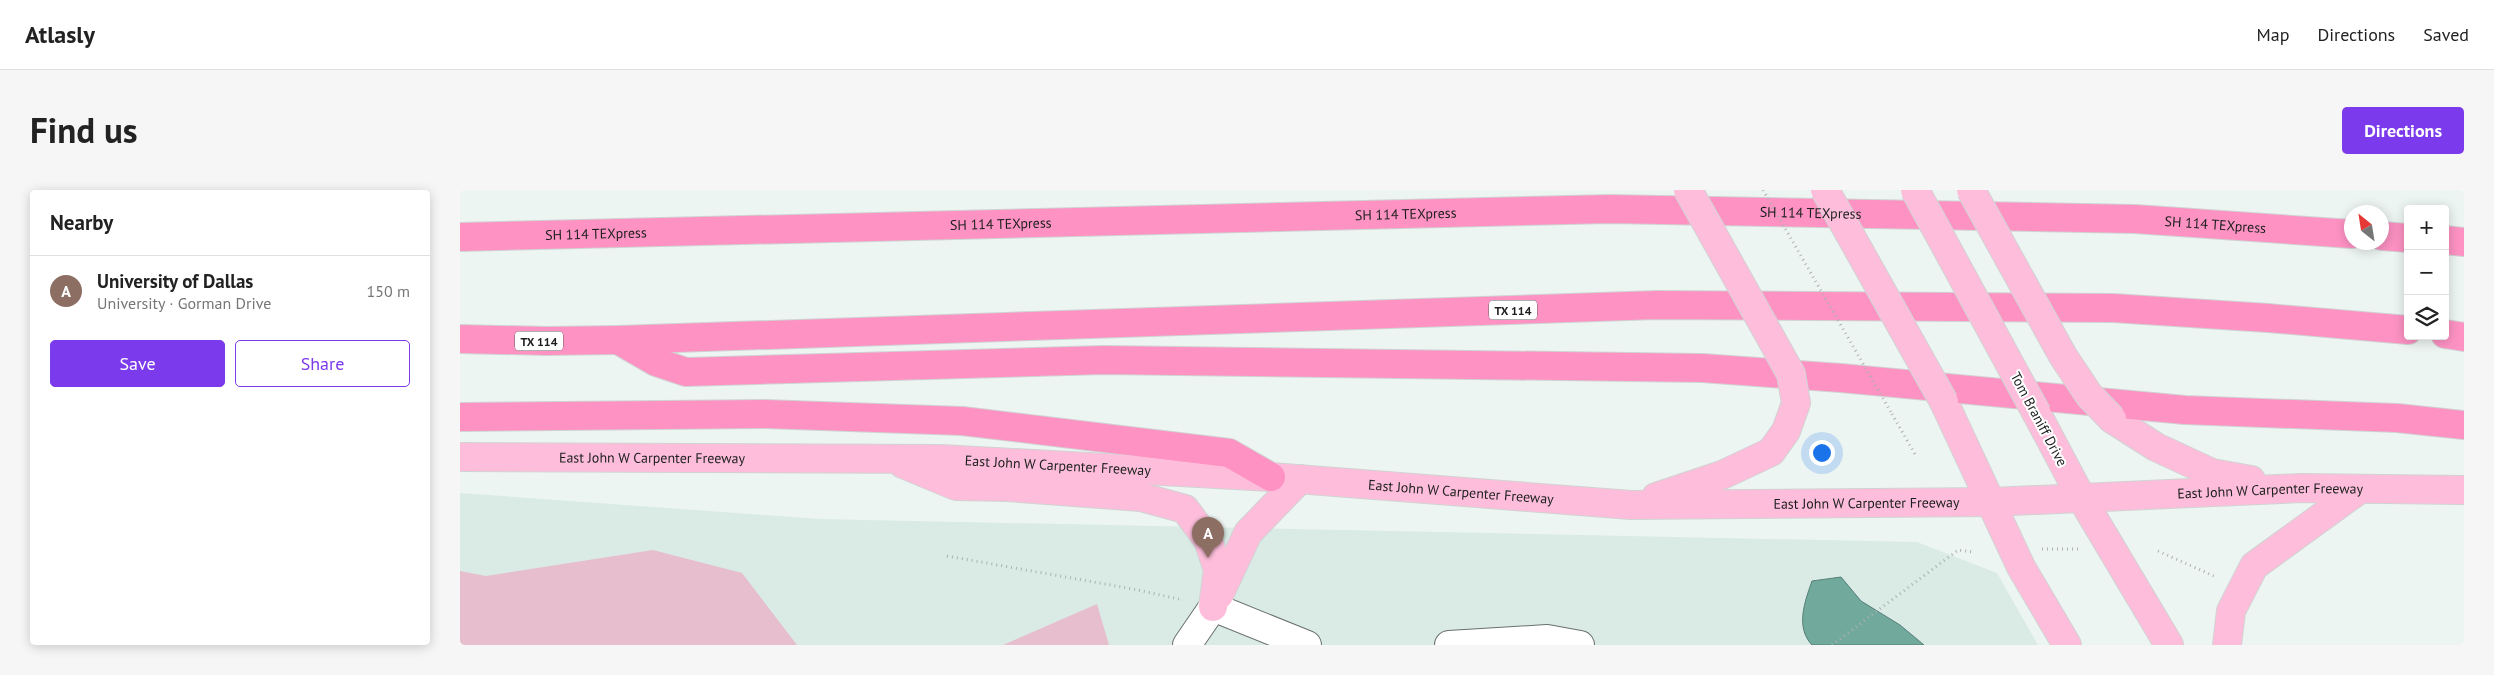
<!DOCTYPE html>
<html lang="en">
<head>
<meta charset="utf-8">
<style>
  :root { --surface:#fff; --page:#f6f6f6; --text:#222; --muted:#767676; --line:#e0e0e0; --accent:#7c3aed }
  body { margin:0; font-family:"PT Sans",sans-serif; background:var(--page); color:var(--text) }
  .controls { position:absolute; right:15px; top:15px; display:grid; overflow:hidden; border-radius:5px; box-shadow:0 2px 12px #0003 }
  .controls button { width:45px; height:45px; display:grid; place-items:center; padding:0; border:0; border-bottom:1px solid var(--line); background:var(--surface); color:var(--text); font:25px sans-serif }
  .compass { position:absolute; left:1884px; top:15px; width:45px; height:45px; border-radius:50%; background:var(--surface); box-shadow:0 2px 12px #0003; rotate:330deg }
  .you { position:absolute; left:1361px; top:262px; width:18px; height:18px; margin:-12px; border:4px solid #fff; border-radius:50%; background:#1a73e8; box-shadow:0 0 0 8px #1a73e833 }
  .badge { display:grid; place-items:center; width:32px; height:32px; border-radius:50%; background:var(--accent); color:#fff; font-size:16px; font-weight:700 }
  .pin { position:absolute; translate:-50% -41px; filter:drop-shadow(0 1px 2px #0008) }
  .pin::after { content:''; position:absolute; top:26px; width:18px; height:15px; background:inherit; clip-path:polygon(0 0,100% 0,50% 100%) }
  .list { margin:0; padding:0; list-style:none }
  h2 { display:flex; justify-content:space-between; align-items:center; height:65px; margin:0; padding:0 20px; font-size:21px }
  h2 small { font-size:16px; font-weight:400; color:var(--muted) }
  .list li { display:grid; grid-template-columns:32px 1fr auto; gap:15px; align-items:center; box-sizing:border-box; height:70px; padding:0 20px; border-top:1px solid var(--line) }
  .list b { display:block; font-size:19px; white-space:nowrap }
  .list p { margin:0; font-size:16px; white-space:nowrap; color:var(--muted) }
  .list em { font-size:16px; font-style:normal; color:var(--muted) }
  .actions { display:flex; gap:10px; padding:15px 20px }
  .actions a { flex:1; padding:11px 0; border:1px solid var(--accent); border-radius:5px; text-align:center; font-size:18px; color:var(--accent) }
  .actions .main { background:var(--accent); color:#fff }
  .icon { flex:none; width:28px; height:28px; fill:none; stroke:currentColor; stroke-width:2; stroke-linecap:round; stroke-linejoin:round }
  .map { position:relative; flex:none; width:2004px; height:455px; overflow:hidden; border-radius:5px }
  header { display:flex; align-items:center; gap:30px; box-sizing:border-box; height:70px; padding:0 25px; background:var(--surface); border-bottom:1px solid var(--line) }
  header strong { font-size:24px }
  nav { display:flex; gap:28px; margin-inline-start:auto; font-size:18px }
  .intro { display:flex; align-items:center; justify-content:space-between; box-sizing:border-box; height:120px; padding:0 30px }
  h1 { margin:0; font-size:35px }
  .button { padding:12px 22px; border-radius:5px; background:var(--accent); color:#fff; font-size:18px; font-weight:700 }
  main { display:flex; gap:30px; padding:0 30px }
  aside { flex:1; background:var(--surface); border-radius:5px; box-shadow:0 2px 12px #0003 }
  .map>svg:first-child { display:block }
</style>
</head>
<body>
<header>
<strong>Atlasly</strong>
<nav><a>Map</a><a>Directions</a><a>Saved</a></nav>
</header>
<div class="intro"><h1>Find us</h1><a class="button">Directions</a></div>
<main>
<aside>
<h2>Nearby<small></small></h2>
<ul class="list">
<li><span class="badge" style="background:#8d6e63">A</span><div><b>University of Dallas</b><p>University · Gorman Drive</p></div><em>150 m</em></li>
</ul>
<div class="actions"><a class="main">Save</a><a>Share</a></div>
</aside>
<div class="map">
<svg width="2004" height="455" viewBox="0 0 2004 455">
  <rect width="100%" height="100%" fill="#edf5f3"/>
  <path fill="#daebe6" d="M0 303 360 329 1457 352 1537 383 1578 455H0Z"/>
  <path fill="#e6bece" d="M193 360 282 383 337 455H0V381L26 386Z
    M637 414 649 455H543Z"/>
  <path fill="#71a99d" stroke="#577f77" d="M1381 387 1401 411 1440 435 1464 455H1352C1335 437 1345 411 1352 391Z"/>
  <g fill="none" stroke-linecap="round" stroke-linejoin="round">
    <defs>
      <path id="minor" d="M727 455 753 417 847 455
        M989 455 1087 449 1120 455"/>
      <g id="major">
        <path d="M1484 212 1561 377 1607 455"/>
        <path d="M1577 224 1622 309 1709 455"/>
        <path d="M1652 229 1696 257 1752 283 1791 290"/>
        <path id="s1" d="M0 267 481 269 811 287 1171 315 1532 312 1842 298 2004 300"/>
        <path d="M443 274 496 296 548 297 681 307 725 319 748 350 758 380 753 417"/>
        <path d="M1196 307 1262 285 1311 262 1326 241 1336 213"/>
        <path d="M759 405 788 343 840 289"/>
        <path d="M1767 455 1771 421 1794 376 1900 299"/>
      </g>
      <g id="highway">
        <path d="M1922 46 1948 48"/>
        <path id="s2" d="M0 47 1150 19 1675 29 1892 44"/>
        <path d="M1985 50 2004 52"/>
        <path d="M1985 144 2004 147"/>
        <path d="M0 149 87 151 158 150 1197 115 1653 118 1808 128 1948 140"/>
        <path d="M158 150 196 172 226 182 644 170 1242 178 1381 188 1725 220 1937 228 2004 235"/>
        <path d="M0 227 305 224 502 231 769 263 811 287"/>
      </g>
    </defs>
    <use href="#minor" stroke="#69706e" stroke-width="30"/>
    <use href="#major" stroke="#d1d2d2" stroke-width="30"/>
    <use href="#highway" stroke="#d1d2d2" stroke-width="30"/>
    <path stroke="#abb1b0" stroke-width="3" stroke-dasharray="1 4" stroke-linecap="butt" d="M1432 224 1456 266
      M1582 359H1619
      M1698 361 1756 387
      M487 366 673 399 723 410
      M1372 455 1498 360 1514 362"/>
    <use href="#minor" stroke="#fff" stroke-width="28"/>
    <use href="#major" stroke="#febedb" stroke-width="28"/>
    <use href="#highway" stroke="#fd92c3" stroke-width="28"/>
    <defs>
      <path id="major-bridge" d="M1228 0 1331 184 1336 213
        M1365 0 1484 212
        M1455 0 1577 224
        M1511 0 1603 166 1629 205 1652 229"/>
    </defs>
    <use href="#major-bridge" stroke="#d1d2d2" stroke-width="30" stroke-linecap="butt"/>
    <path stroke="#abb1b0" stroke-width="3" stroke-dasharray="1 4" stroke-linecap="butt" d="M1303 0 1432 224"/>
    <use href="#major-bridge" stroke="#febedb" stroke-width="28"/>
  </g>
  <g text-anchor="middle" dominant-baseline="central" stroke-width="4" stroke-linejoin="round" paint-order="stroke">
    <g fill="#fff" stroke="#5f6261" stroke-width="1">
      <rect x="1029" y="110.5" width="48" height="19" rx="4"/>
      <rect x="55" y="141.5" width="48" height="19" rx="4"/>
    </g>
    <g font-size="12" font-weight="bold" fill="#1b1e1d">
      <text x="1053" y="120">TX 114</text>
      <text x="79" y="151">TX 114</text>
    </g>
    <g font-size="14" fill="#1b1e1d" stroke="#fff">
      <text stroke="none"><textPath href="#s2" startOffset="1351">SH 114 TEXpress</textPath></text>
      <text stroke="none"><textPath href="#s2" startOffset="946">SH 114 TEXpress</textPath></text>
      <text stroke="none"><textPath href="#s2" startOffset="541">SH 114 TEXpress</textPath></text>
      <text stroke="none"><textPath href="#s2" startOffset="1756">SH 114 TEXpress</textPath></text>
      <text stroke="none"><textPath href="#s2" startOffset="136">SH 114 TEXpress</textPath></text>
      <text transform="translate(1579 229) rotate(62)">Tom Braniff Drive</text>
      <text stroke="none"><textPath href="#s1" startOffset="192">East John W Carpenter Freeway</textPath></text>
      <text stroke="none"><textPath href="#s1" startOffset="598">East John W Carpenter Freeway</textPath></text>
      <text stroke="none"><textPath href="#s1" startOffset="1002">East John W Carpenter Freeway</textPath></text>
      <text stroke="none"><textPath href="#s1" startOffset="1812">East John W Carpenter Freeway</textPath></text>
      <text stroke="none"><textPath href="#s1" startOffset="1408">East John W Carpenter Freeway</textPath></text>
    </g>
  </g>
</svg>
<div class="controls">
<button>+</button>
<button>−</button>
<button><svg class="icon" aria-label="layers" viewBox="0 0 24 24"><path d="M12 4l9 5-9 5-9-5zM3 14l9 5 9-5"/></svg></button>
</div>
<svg class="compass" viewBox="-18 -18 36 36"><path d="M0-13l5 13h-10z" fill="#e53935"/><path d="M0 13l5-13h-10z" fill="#767676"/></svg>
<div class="you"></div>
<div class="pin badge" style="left:748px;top:368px;background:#8d6e63">A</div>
</div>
</main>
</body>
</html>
